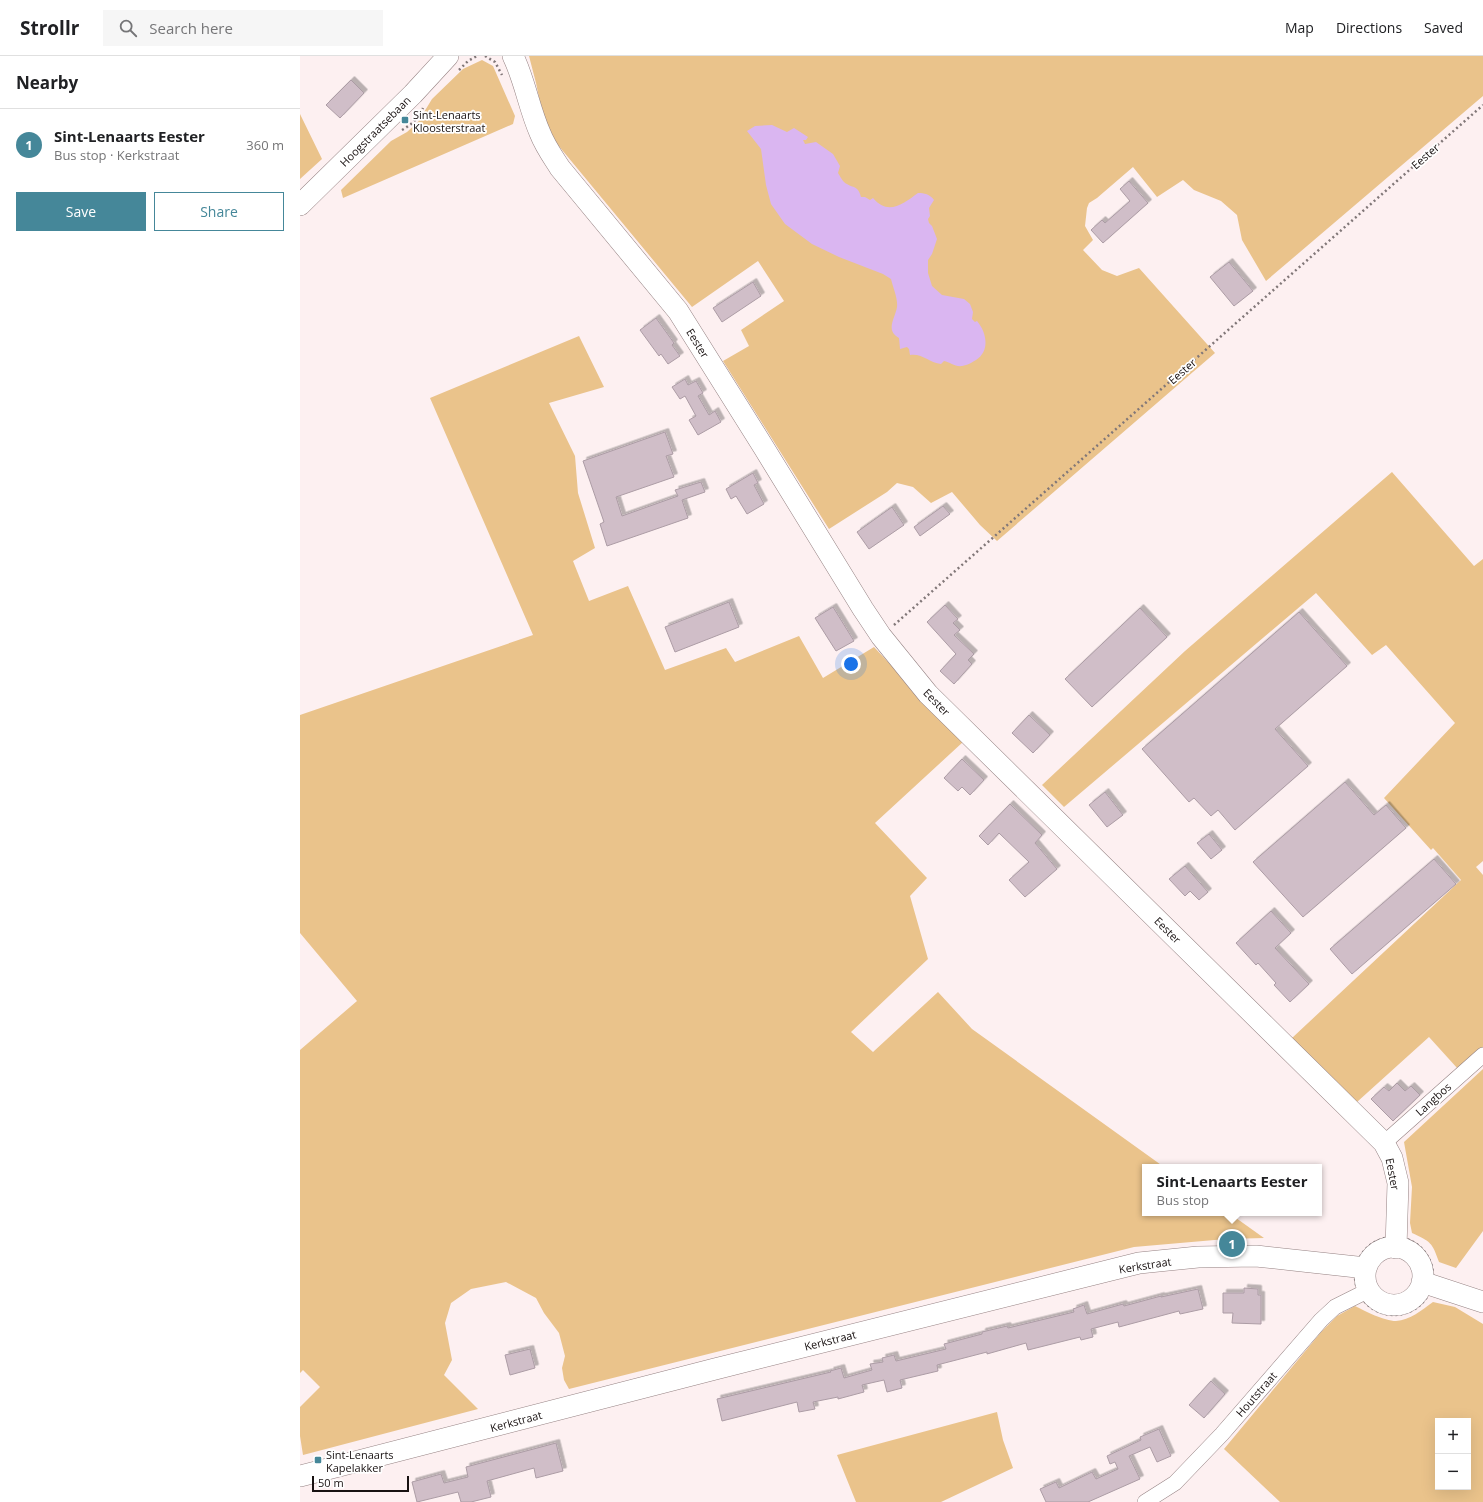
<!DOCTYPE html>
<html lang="en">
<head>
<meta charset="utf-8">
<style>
  :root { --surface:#fff; --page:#f6f6f6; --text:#202124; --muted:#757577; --line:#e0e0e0; --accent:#458799 }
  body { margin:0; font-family:"Open Sans",sans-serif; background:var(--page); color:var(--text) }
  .controls { position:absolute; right:12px; bottom:12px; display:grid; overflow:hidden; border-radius:0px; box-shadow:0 4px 16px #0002 }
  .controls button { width:36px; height:36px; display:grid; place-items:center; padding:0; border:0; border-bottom:1px solid var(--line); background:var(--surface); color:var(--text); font:20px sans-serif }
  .scale { position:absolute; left:12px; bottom:10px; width:97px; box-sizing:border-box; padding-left:4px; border:2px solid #181111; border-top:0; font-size:11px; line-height:14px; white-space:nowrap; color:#181111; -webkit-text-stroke:3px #fff; paint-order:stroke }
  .you { position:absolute; left:551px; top:608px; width:14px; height:14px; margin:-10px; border:3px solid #fff; border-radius:50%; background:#1a73e8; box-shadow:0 0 0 6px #1a73e833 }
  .badge { display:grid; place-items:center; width:26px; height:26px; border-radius:50%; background:var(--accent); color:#fff; font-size:13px; font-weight:700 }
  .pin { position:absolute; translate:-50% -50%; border:2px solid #fff; box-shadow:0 1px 4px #0006 }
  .popup { position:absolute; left:842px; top:1108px; width:180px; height:52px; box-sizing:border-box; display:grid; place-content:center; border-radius:0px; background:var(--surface); filter:drop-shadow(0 1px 3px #0005); font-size:13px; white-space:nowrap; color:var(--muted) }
  .popup b { font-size:15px; color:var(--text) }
  .popup::after { content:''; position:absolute; left:50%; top:100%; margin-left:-8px; border:8px solid transparent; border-top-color:var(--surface) }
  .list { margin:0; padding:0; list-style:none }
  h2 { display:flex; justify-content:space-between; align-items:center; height:52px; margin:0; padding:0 16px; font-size:17px }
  h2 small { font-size:13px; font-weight:400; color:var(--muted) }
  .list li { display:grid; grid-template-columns:26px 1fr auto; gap:12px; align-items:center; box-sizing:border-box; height:72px; padding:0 16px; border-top:1px solid var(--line) }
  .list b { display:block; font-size:15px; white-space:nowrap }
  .list p { margin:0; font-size:13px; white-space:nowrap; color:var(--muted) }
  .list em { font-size:13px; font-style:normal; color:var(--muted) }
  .actions { display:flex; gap:8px; padding:12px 16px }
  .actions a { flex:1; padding:9px 0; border:1px solid var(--accent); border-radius:0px; text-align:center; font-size:14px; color:var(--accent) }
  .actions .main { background:var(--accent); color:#fff }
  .icon { flex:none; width:22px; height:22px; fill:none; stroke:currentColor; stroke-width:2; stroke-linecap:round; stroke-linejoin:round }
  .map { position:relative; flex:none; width:1183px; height:1446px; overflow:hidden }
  header { display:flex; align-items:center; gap:24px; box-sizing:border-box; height:56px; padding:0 20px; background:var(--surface); border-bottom:1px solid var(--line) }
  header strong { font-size:19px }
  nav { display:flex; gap:22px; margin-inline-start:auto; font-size:14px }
  .search { width:280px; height:36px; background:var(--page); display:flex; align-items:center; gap:10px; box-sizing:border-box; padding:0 14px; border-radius:0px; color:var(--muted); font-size:15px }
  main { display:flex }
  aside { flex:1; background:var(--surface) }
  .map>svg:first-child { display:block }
</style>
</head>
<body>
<header>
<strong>Strollr</strong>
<div class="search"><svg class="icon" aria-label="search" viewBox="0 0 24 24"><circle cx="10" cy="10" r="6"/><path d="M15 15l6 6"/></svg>Search here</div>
<nav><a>Map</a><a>Directions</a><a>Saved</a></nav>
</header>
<main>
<aside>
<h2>Nearby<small></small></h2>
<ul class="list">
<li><span class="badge">1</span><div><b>Sint-Lenaarts Eester</b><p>Bus stop · Kerkstraat</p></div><em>360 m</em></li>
</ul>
<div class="actions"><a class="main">Save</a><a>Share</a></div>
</aside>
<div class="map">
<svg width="1183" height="1446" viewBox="0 0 1183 1446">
  <defs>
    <filter id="shadow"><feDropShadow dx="3.5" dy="-3.5" stdDeviation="0" flood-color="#0004"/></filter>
  </defs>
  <rect width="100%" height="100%" fill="#fdf0f1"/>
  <path fill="#eac38b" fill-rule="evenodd" d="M229 0H1183V40L966 225 942 184 937 159 921 145 894 134 883 124 857 141 833 111 797 142 789 147 787 152 785 170 793 184 783 194 802 214 817 220 839 212 915 297 697 485 680 469 652 436 631 447 613 431 597 427 587 436 529 473 423 305 449 290 441 274 484 245 458 205 392 251 253 83 242 56 236 27Z
    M182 4 193 10 215 60 213 68 43 142 41 134 91 85 107 76 118 66 132 43 163 13Z
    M0 58 22 103 0 123Z
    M279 280 304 331 249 347 275 400 278 437 295 492 273 505 289 545 328 530 365 614 426 592 435 606 499 580 523 622 574 591 663 686 575 767 627 822 610 840 628 903 551 976 573 996 638 936 672 973 864 1111H845V1157H929L964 1182 926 1183 834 1191 269 1333 264 1324 262 1312 265 1300 259 1277 244 1257 236 1242 206 1226 171 1233 151 1247 145 1267 152 1304 144 1319 178 1353 3 1399 0 1380V1351L20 1331 3 1314 0 1317V994L57 945 0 877V659L233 579 130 342Z
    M1092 416 1174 510 1183 503V805L1176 811 1183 819V991L1158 1013 1129 981 1057 1046 992 982 1161 824 1133 792 1131 794 1084 742 1155 667 1086 589 1072 599 1016 537 764 751 742 729 885 595Z
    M1183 1013V1175L1156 1212 1139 1206C1132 1186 1131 1186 1112 1177L1110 1167 1112 1131 1104 1086Z
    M1133 1246 1155 1251 1183 1268V1446H980L924 1393 1022 1275 1037 1260 1055 1250C1065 1255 1084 1265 1096 1265 1110 1264 1122 1254 1133 1246ZM1138 1365H1168V1431H1138Z
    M697 1356 703 1384 713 1412 641 1446H556L537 1399Z"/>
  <path fill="#dab6f1" d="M472 69 487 76 494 72 508 81 506 84H503L505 88 516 86 533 98 540 110 538 117C540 120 542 124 544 126 552 133 558 128 561 141H565L570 144 573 142C588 160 603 148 618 137 624 137 630 138 634 144L629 152 630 160 628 163 629 167 632 170 637 183 632 198 628 204V217L632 230 642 239 664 243 670 248 673 256 672 263 675 266 677 265C687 277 690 295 676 304 671 307 668 309 662 310 655 311 650 306 644 305L641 308C630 307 622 297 610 299L609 293 607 291 600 293 599 282C585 274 595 263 597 251 598 242 593 232 591 223L583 218 539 201 512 188 485 168 471 148 466 129 461 93 447 75 455 70Z"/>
  <path fill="#d0bec8" stroke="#ac9ca5" filter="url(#shadow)" d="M51 24 64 37 40 62 26 49Z
    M829 125 848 147 803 187 791 174 802 164 805 167 830 145 820 133Z
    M929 206 953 235 934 250 910 221Z
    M453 226 461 240 422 266 413 252Z
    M356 262 374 287 372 289 380 300 368 308 361 298 359 300 340 274Z
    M385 323 388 329 396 325 403 337 398 340 409 359 415 355 421 366 398 379 389 364 396 360 385 340 380 343 372 331Z
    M365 376 373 398 366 400 374 421 316 441 322 460 378 440 375 434 401 426 405 436 382 444 388 462 307 490 300 468 304 466 283 405Z
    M453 417 458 427 454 429 464 448 447 458 436 440 431 443 426 433Z
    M643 450 650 458 620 480 614 471Z
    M592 451 604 469 569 493 557 476Z
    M429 546 439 571 375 596 365 571Z
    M645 549 658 563 653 567 660 574 654 579 674 598 668 604 672 608 654 628 640 615 656 598 627 566Z
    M533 551 554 585 536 595 515 562Z
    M840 552 867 581 792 651 765 623Z
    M999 556 1047 610 975 673 1008 710 935 774 918 754 911 760 894 742 889 746 842 693Z
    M729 659 750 679 733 697 712 677Z
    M662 703 684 724 670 739 662 731 658 735 644 722Z
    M1045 726 1074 759 1086 749 1106 772 1003 861 953 806Z
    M805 736 823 759 807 771 789 749Z
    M710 748 742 779 735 787 757 813 725 841 709 824 729 806 699 777 688 789 679 780Z
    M909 778 922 794 911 803 897 787Z
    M1134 803 1156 828 1052 918 1030 893Z
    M885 810 908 836 899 844 890 835 885 840 869 823Z
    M971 855 991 877 975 892 1009 928 990 946 974 929 976 927 958 907 956 909 936 887Z
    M1097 1027 1105 1035 1111 1030 1120 1039 1093 1065 1071 1043 1084 1031 1089 1035Z
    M944 1232 958 1233V1239H961V1268L932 1267 933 1257H923V1237H944Z
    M898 1233 903 1253 880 1258 879 1255 819 1271 818 1266 791 1273 793 1281 781 1284 780 1281 728 1294 726 1287 687 1298V1296L637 1309 638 1315 600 1324 602 1332 587 1336 584 1324 562 1329 564 1336 538 1343V1341L513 1346 515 1353 499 1356 497 1346 422 1365 417 1343 531 1316 530 1315 541 1312 544 1322 572 1314 570 1308 583 1306 582 1302 594 1299 596 1305 646 1293 644 1288 682 1278V1276L707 1270 708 1272 774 1256 773 1253 784 1249 787 1258 823 1248 824 1250 861 1240V1241Z
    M230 1293 235 1312 210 1319 205 1299Z
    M911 1325 925 1338 904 1362 889 1349Z
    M859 1373 871 1400 857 1406 850 1391 829 1400 840 1423 788 1446H746L740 1433 756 1426 759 1432 792 1416 796 1423 818 1413 815 1406 810 1408 807 1400 841 1384 840 1381Z
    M256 1387 263 1415 236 1422 234 1412 187 1425 191 1441 171 1446H161L158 1436 117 1446 112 1426 141 1418 144 1427 168 1421 166 1411Z"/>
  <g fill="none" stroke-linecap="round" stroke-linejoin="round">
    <defs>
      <path id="street" d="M1084 1087 1183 999
        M845 1446 875 1427 922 1378 1021 1264 1035 1251 1069 1234"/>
      <path id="secondary" d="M213 0C225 25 229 52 240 77 245 90 253 101 260 112L378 255 464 392 563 553 581 580 628 638 1084 1087 1092 1102 1098 1127 1096 1192
        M0 149 113 38 148 0
        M1065 1220a29 29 0 1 1 58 0a29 29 0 1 1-58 0Z
        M1122 1226 1183 1246
        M0 1420 415 1313 839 1207 898 1201 956 1200 1066 1212"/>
    </defs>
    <use href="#street" stroke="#958283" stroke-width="16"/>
    <use href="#secondary" stroke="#958283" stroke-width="22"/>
    <path stroke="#817778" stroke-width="2.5" stroke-dasharray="2 3" stroke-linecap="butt" d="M185 0 195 6 202 19
      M159 14 168 5 177 0
      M102 74C111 69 119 62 123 52
      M594 569 1183 49
      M1055 1220a39 39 0 1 1 78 0a39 39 0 1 1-78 0Z"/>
    <use href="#street" stroke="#fff" stroke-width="15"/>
    <use href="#secondary" stroke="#fff" stroke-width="21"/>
  </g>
  <g fill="#458799" stroke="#fff" stroke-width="1.5">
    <rect x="101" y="60" width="8" height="8" rx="2"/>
    <rect x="14" y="1400" width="8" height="8" rx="2"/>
  </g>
  <g text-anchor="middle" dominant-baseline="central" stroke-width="3.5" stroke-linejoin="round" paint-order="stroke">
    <g font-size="11" fill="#181111" stroke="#fff" text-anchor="start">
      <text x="113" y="58">Sint-Lenaarts<tspan x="113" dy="13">Kloosterstraat</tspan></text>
      <text x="26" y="1398">Sint-Lenaarts<tspan x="26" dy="13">Kapelakker</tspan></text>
    </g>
    <g font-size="11" fill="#181111" stroke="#fff">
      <text transform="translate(75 75) rotate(-45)">Hoogstraatsebaan</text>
      <text transform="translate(1125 100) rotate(-41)">Eester</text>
      <text transform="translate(398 287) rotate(58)">Eester</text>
      <text transform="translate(882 315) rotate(-41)">Eester</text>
      <text transform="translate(637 646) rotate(46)">Eester</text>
      <text transform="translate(868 874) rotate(45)">Eester</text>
      <text transform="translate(1133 1043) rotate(-42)">Langbos</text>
      <text transform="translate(1093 1118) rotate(79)">Eester</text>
      <text transform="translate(845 1209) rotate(-9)">Kerkstraat</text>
      <text transform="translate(530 1284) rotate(-14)">Kerkstraat</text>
      <text transform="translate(956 1338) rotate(-49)">Houtstraat</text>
      <text transform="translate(216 1365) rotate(-15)">Kerkstraat</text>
    </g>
  </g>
</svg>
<div class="controls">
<button>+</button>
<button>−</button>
</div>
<div class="scale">50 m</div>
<div class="you"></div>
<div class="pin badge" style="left:932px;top:1188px">1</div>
<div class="popup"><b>Sint-Lenaarts Eester</b>Bus stop</div>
</div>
</main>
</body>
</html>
